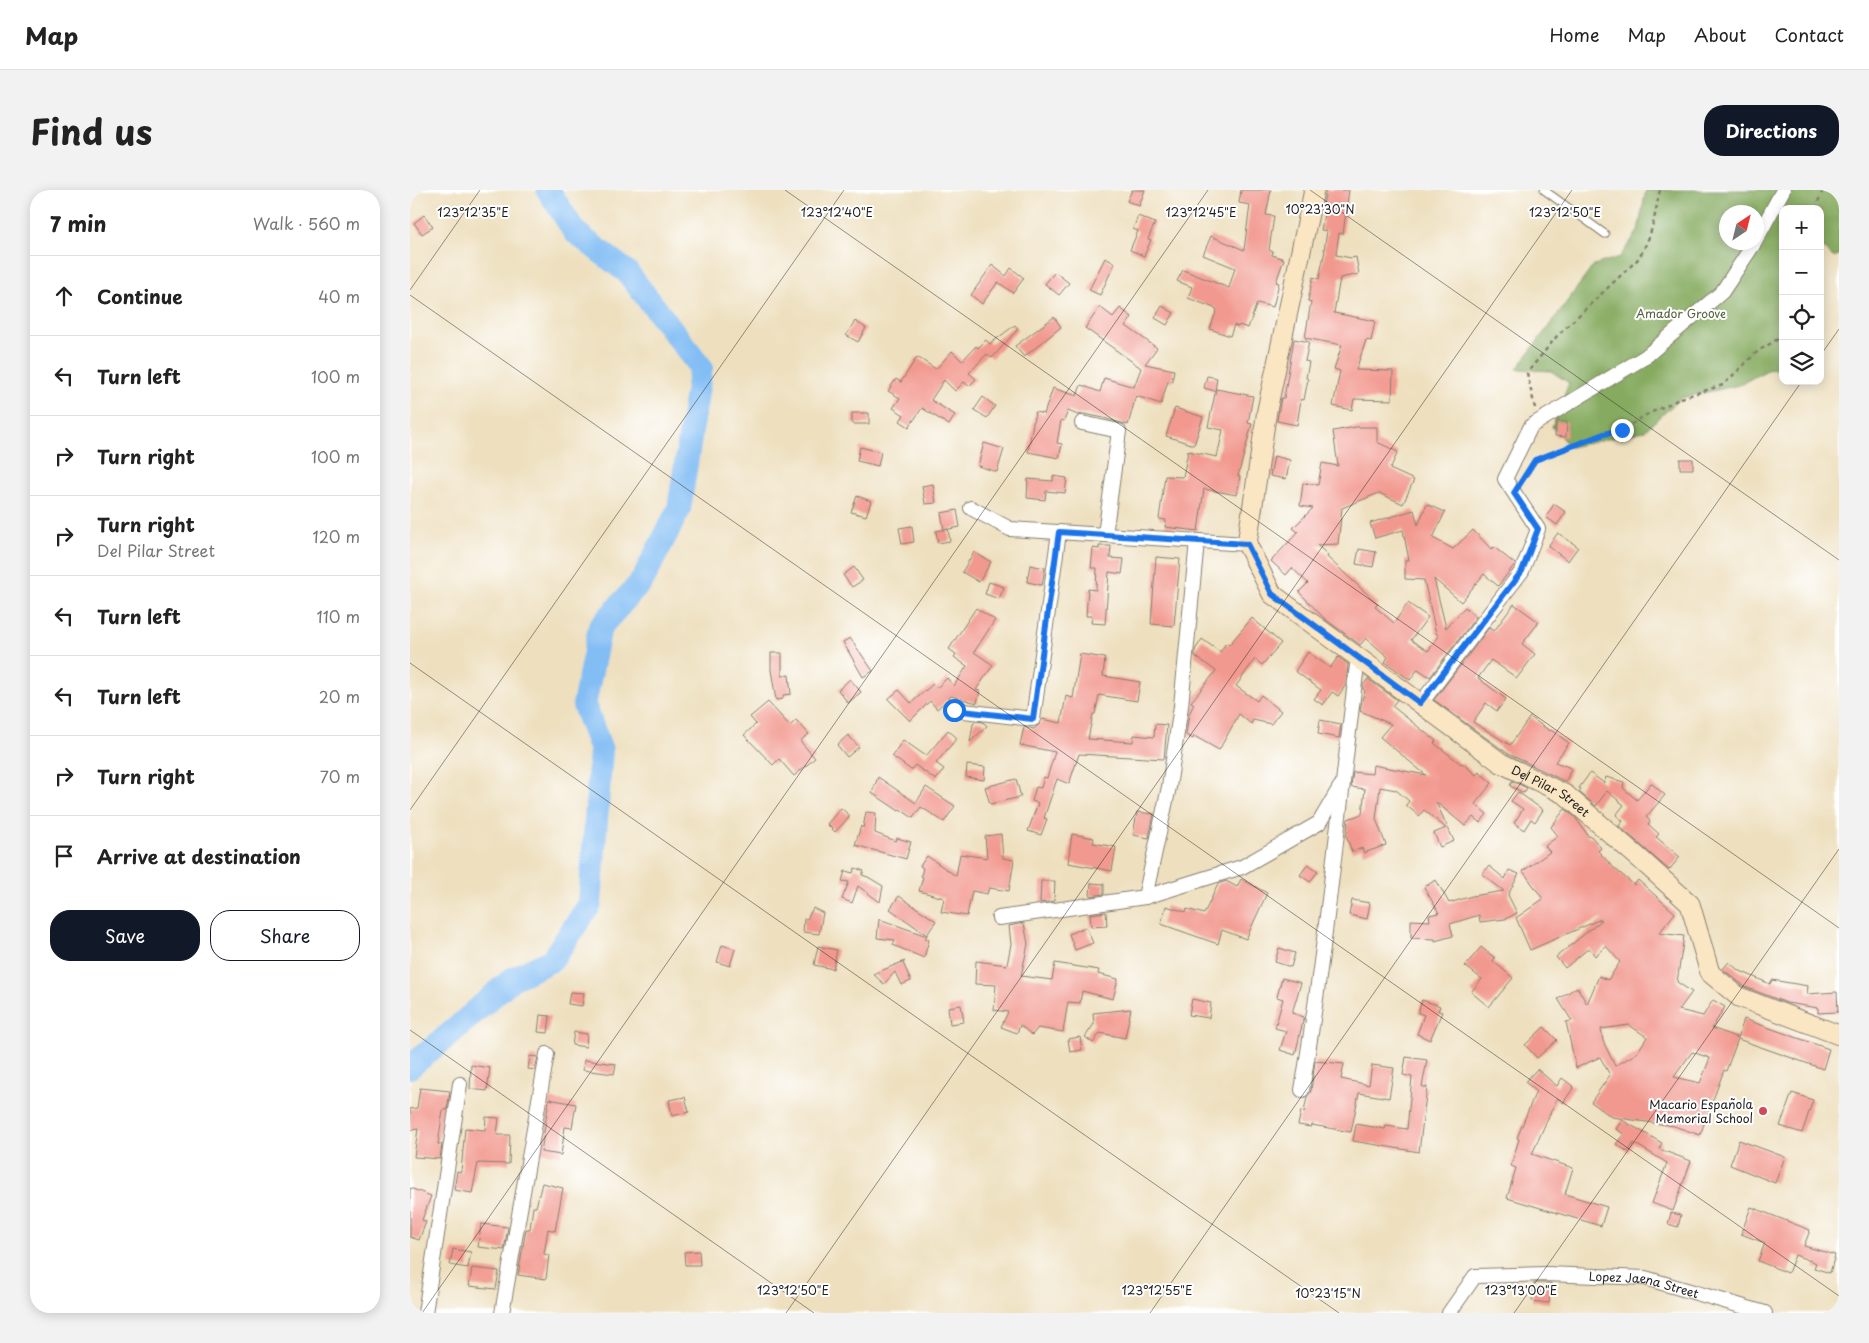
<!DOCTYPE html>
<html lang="en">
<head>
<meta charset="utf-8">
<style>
  :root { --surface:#fff; --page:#f2f2f2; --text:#222; --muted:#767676; --line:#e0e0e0; --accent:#111827 }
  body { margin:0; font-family:"Playpen Sans",sans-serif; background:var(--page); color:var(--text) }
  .controls { position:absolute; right:15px; top:15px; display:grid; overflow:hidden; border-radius:10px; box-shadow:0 2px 12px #0003 }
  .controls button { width:45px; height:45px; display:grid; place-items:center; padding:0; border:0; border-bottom:1px solid var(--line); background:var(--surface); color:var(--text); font:25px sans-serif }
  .compass { position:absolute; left:1309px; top:15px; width:45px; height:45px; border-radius:50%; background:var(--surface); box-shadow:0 2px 12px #0003; rotate:35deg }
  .stop { position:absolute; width:15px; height:15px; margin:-11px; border:4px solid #1a73e8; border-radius:50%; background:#fff }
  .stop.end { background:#1a73e8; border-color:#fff; box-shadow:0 1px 5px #0008 }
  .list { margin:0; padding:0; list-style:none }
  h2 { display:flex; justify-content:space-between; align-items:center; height:65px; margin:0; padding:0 20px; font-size:21px }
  h2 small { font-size:16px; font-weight:400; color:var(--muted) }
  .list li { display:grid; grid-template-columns:32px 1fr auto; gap:15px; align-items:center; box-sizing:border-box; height:80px; padding:0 20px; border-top:1px solid var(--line) }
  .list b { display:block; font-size:19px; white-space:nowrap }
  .list p { margin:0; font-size:16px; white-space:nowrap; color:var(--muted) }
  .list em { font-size:16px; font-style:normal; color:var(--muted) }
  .actions { display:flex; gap:10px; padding:15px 20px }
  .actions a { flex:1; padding:11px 0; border:1px solid var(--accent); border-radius:20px; text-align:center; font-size:18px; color:var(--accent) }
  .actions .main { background:var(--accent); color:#fff }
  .icon { flex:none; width:28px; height:28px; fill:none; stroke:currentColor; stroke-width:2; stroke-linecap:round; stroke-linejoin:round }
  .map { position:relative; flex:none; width:1429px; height:1123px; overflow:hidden; border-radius:20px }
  header { display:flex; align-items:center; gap:30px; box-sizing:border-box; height:70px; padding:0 25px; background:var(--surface); border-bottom:1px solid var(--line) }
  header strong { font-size:24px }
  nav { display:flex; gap:28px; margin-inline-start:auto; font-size:18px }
  .intro { display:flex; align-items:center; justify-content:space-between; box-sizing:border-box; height:120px; padding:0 30px }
  h1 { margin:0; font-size:35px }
  .button { padding:12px 22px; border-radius:20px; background:var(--accent); color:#fff; font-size:18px; font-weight:700 }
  main { display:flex; gap:30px; padding:0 30px }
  aside { flex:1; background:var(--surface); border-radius:20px; box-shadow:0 2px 12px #0003 }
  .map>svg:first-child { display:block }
</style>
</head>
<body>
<header>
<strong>Map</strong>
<nav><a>Home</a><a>Map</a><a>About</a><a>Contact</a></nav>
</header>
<div class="intro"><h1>Find us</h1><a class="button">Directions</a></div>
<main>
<aside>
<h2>7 min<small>Walk · 560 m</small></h2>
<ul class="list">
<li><svg class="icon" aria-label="ahead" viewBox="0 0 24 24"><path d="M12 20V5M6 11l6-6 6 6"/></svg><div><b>Continue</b></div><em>40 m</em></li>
<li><svg class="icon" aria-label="left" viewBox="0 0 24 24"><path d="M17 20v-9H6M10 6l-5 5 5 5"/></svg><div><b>Turn left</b></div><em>100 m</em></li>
<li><svg class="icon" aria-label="right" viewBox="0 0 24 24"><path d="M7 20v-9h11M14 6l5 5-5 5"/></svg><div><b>Turn right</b></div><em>100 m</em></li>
<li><svg class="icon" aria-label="right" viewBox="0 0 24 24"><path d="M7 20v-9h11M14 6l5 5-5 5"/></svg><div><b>Turn right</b><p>Del Pilar Street</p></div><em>120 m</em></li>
<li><svg class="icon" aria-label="left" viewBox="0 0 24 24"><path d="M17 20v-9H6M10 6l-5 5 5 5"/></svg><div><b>Turn left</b></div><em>110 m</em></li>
<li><svg class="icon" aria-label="left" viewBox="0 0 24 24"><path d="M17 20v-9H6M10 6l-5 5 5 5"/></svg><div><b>Turn left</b></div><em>20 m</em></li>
<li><svg class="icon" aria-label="right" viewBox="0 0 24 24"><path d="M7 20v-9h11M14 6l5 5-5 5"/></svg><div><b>Turn right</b></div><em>70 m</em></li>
<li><svg class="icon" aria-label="arrive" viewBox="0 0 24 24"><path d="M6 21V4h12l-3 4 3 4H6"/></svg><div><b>Arrive at destination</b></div></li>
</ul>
<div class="actions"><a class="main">Save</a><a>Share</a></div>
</aside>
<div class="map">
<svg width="1429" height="1123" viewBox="0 0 1429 1123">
  <rect width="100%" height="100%" fill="#fff"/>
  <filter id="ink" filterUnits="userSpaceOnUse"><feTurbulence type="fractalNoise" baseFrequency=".02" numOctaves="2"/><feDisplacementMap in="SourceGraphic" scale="10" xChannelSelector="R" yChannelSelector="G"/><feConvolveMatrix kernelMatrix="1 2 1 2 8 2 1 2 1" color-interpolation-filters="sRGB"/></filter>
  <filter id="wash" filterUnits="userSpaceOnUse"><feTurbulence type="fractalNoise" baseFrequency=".0096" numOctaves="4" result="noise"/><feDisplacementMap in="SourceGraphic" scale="20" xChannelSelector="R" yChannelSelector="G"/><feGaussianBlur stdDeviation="1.12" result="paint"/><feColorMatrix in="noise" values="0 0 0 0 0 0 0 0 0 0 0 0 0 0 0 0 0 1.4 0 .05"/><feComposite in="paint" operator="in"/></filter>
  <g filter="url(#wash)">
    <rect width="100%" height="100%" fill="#eee0bf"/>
    <path fill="#86ab60" stroke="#51643e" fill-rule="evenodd" d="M1236 0H1429V65L1423 67 1410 55V19H1373V181L1361 178 1329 195 1271 208 1234 241 1160 257 1142 237 1159 193 1141 181 1107 179 1184 75 1210 67 1228 41ZM1316 22H1346V52H1316Z"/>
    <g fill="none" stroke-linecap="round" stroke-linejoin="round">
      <path stroke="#82bdf4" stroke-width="24" d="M0 877 41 843 102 789 142 770 180 714 191 560 174 515 190 437 232 391 269 319 291 177 217 82 165 42 138 0"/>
    </g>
    <g id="blocks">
      <path fill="#f2998f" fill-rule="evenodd" d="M722 0H735L729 16 717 11Z
        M831 0H861L856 25 864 26 859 60 863 62 862 65 874 69 866 92 869 93 863 117 847 113 838 138 829 135 828 137 824 135 820 146 800 139 807 119 778 108 782 97 767 91 773 80 819 98 825 78 793 65 801 46 834 60 840 15 829 13Z
        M916 0H939L933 44 929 43 926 65 941 68 946 67 949 84 930 88 924 123 965 131 961 151 956 150 946 180 983 181 982 210 944 209 942 220 923 216 930 181 924 179 932 155 895 148 901 112 898 111 903 87 909 89 915 60H914L917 41 911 40 914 24H911Z
        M14 25 23 37 12 44 4 33Z
        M728 26 745 33 738 49 741 50 734 66 720 60 728 41 723 39Z
        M695 68 705 73 690 105 679 100Z
        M582 75 596 86 601 78 614 88 603 103 588 92 572 114 561 105Z
        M645 82 659 93 649 105 635 94Z
        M752 116 764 123 757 135 745 128Z
        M690 117 703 127 710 118 722 127 716 136 747 158 735 174 764 180 762 192 758 191 751 214 726 206 718 235 694 228 674 224 668 225 658 221 654 231 651 230 647 253 652 254 649 268 618 262 625 222 634 224 643 198 667 206 671 195 690 202 694 188 724 197 731 178 675 138Z
        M644 127 651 137 614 167 605 156Z
        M445 131 456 138 448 152 436 145Z
        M605 135 608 139 582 168 577 164 559 183 566 189 559 196 554 192 545 201 534 190 521 210 545 225 539 235 512 218 499 237 490 231 494 225 483 218 490 208 478 201 486 189 491 192 507 167 526 179 542 161 552 171 566 156 568 158 576 150 580 154Z
        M884 149 899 152 895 171 899 172 896 188 898 189 894 210 891 209 887 235 867 231 871 208H874Z
        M797 186 807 188 805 201 794 198Z
        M806 199 843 206 838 233 842 234 828 286H830L827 305 794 299 788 341 755 337 756 330 749 329 755 286 773 287 778 261 807 267 813 240 798 237Z
        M573 207 585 216 577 228 564 220Z
        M765 218 793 227 784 255 756 246Z
        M442 223H459V234H442Z
        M1146 231 1157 232 1156 247 1145 246Z
        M946 237H967V252L988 262 980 279 1004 290 993 314 969 303 932 318 928 354 907 355 918 365 917 367 968 414 965 417 984 433 998 413 1018 427 1001 450 1018 461 1029 446 1026 443 1014 390 995 389V370H999L993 340 965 348 960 333 1004 320 1008 335 1017 314 1035 322 1023 348 1043 359 1063 340 1081 359 1084 357 1105 374 1088 396 1074 384 1051 412 1024 389 1036 438 1055 417 1066 427 1020 487 1008 479 1000 490 975 472 978 467 956 448 950 455 949 454 915 429 889 402 898 393 882 378 876 385 861 371 888 342 883 338 903 318 890 316 893 293 908 295 912 273 928 276 923 241Z
        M574 253 594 259 587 282 568 276Z
        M450 257 471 262 468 276 447 271Z
        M864 266 880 270 876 289 860 286Z
        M1270 269H1283V279H1270Z
        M643 286 657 288 655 303 636 301 635 310 617 308 618 289 643 291Z
        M523 294 526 313 515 314 512 296Z
        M447 306 461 311 456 326 441 322Z
        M1144 314 1156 322 1147 335 1136 327Z
        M547 320 550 337 534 340 531 323Z
        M502 336 504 352 492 354 489 338Z
        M538 339 540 351 528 353 526 341Z
        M1148 343 1168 357 1158 371 1138 356Z
        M689 356H701L700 368 714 369 712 384 699 382 695 434 681 433 682 426H676L678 399 686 400 687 378H681L683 358 689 359Z
        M949 359 966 362 963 377 946 374Z
        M564 362 581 372 569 392 552 382Z
        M746 367 770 369 764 436 741 434Z
        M620 375 635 378 632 395 617 392Z
        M444 377 453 390 442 397 433 385Z
        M579 392 594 397 589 409 575 404Z
        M1104 414 1129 432 1112 454 1125 464 1107 488 1081 470 1068 488 1096 509 1087 521 1076 513 1063 532 1100 555 1120 527 1140 541 1141 540 1159 553 1145 572 1161 578 1156 592 1097 563 1024 510 1079 438 1084 441Z
        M566 418 585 430 564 462 583 475 566 500 570 501 567 513 541 506 527 519 520 511 500 531 478 509 489 500 501 513 523 494 527 498 537 488 544 496 557 476 544 467 546 464 539 459Z
        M842 428 871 453 852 475 845 469 826 496 847 511 851 505 871 521 861 534 843 530 841 534 829 524 809 560 784 546 783 549 776 545 779 524 784 514 781 512 806 481 785 466V460L792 449 810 462 816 453 819 455Z
        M440 448 463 481 453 487 433 452Z
        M898 462 920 478 928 467 938 474 936 495 928 506 922 502 913 515 904 509 911 500 885 481Z
        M361 463H372V486L379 485 381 504 373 505V509L366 510 361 480Z
        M670 464 695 468 693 486 730 492 727 511 689 505 685 524H683L678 549 723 552 724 545 744 547 745 534 757 535 754 569 669 564 659 594 647 589 634 628 637 629 631 645 618 641 628 613 622 611 626 597 631 598 634 587 637 588 645 562 610 555 614 537 624 539 630 534 632 529 651 533 656 506 663 508Z
        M440 489 451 502 438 513 428 500Z
        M958 489 987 510 982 516 1026 551 1024 553 1051 574 1052 573 1066 585 1069 582 1082 593 1065 614 1077 624 1070 633 1063 627 1055 636 1026 612 1044 651 1030 657 1024 643 1036 638 1014 620 1009 626 996 615 999 611 986 600 970 597 966 629 976 655 954 663 952 658 942 662 936 645 937 642 938 629 952 624 955 599 941 597 943 582 962 584 963 575 1016 585 970 547 981 534 950 521 952 510 955 501 953 499V495Z
        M358 512 380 536 386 530 399 544 390 551 405 568 384 586 369 569 363 575 334 545 346 534 340 527Z
        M910 530 931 534 929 548 908 544Z
        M566 531 573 532 577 536 560 552 563 534Z
        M538 540 547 548 526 573 534 579 526 590 505 575 501 580 482 566 493 550 516 566Z
        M438 545 449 557 437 567 427 555Z
        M557 575 575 577 574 590 556 587Z
        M1180 583 1194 593 1196 587 1214 592 1213 598 1227 610 1241 593 1255 605 1236 627 1240 631 1238 634 1249 644 1246 647 1270 667 1259 680 1209 636 1213 631 1206 625 1214 615 1197 601 1186 616 1169 602 1171 599 1169 598Z
        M468 587 506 613 516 597 545 616 534 632 511 617 503 628 490 619 489 621 462 603Z
        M606 589 611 607 580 614 575 597Z
        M1102 591 1117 598 1114 603 1100 596Z
        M1108 602 1133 620 1125 632 1121 629 1114 640 1104 633 1113 619 1101 611Z
        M431 618 440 626 425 642 417 634Z
        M1155 619 1165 627 1179 647 1181 646 1191 658 1188 661 1204 678 1224 695 1228 690 1265 723 1249 743 1274 746 1267 792 1282 802 1269 820 1293 826 1303 810 1315 817 1302 838 1328 848 1334 829 1419 859 1413 879 1328 849 1316 881 1314 880 1290 945 1264 936 1202 927 1181 912 1200 885 1190 867 1166 878 1156 832 1162 831 1148 809 1167 797 1177 814 1189 786 1198 790 1210 772 1196 756 1185 766 1179 758 1155 778 1146 767 1192 730 1191 729 1120 760 1106 728 1133 709 1113 681 1140 662 1135 656 1148 646 1141 637ZM1219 835 1237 847 1227 863 1205 876 1193 851 1191 839ZM1282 862 1300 868 1290 893 1264 887Z
        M456 622 466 623 465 643 486 651 487 648 501 652 496 669 445 655 451 636 453 638Z
        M727 622 744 624 739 648 723 645Z
        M591 644 593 668 604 670 599 701 579 698 577 704 562 701 557 726 531 722 534 708 509 701 513 687 511 686 513 678 510 676 517 666 546 686 550 664 577 668 575 646Z
        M662 644 684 648 683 653 706 657 702 681 658 673Z
        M898 674 908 681 900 692 890 685Z
        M1079 676 1095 689 1099 680 1109 684 1098 705 1107 723 1095 729 1070 732 1069 725 1040 734 1043 746 1025 751V749L1001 748V730L1020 731 1019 725 1029 723 1014 697 1026 690 1039 713 1062 706 1094 701 1072 684Z
        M445 678 454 681 452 685 458 687 473 696 470 712 448 696 442 713 432 709 439 692 432 691 435 681 443 683Z
        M831 689 857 703 836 749 812 740 808 754 751 734 756 716 776 722 777 719 794 724 808 694 816 691 827 697Z
        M631 691H645L644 711 630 713Z
        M681 693 694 694V704L680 706Z
        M489 706 526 731 517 745 480 719Z
        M942 710 960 713 957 729 939 725Z
        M403 718 413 723 409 744 393 742 394 729H397Z
        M696 722 697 736 681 737 680 724Z
        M469 729 517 746 515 748 519 750 514 768 483 755 485 750 467 748Z
        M614 733 618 754 611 786 642 790 645 773 689 780 688 784 708 789 703 809 672 801 670 813 658 812 653 842 628 838 622 845 610 835 607 843 591 837 598 822 584 820 586 795 565 794 566 771 597 775 601 754 599 736Z
        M676 737 683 753 665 760 659 744Z
        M312 755 325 759 320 776 307 772Z
        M408 756 427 760 423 779 404 775Z
        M1071 757 1085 768 1083 771 1103 788 1079 817 1061 802 1072 789 1055 776Z
        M869 758 885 763 881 777 865 772Z
        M495 771 493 773 501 791 491 795 485 782 474 794 463 784Z
        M1319 772 1328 780 1360 794 1362 790 1398 796 1397 804 1427 802 1428 822 1408 823V818L1377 813 1335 797 1313 779Z
        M872 788 891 793 882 823 894 827 885 865 870 860 876 841 865 838 873 809 867 807Z
        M160 802 174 803 172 816 158 814Z
        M782 809 801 813 799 828 779 825Z
        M1012 810 1030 816 1028 821 1032 822 1020 850 1007 844 1014 825 1008 823Z
        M551 815 554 832 540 834 538 817Z
        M721 819 715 848 690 843 683 853 675 847 684 834 683 823Z
        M130 825 140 826 138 843 128 842Z
        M1134 837 1147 850 1127 868 1115 855Z
        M164 842 177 844 176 857 162 855Z
        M670 847 672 860 660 862 658 849Z
        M120 866 128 867 125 880 118 879Z
        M996 867 1017 870 1012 897H1017L1009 962 943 951 946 934 975 939 976 936 997 939 1002 887 993 885Z
        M174 870 206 874 204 884 173 880Z
        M905 871 934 874 931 889 959 895 962 875 984 878 979 908 949 903 941 942 902 935 901 937 888 935 891 921 894 922 897 907 901 901Z
        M61 875 80 878 77 901 60 899Z
        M1127 879 1147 896 1152 888 1164 897 1153 913 1147 908 1122 964 1163 978 1155 1004 1197 1017 1191 1036 1097 1008 1106 978 1101 976 1109 949 1107 948 1126 901 1115 892Z
        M10 898 40 901 37 920H33L28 954H32L30 969 4 967 8 939 0 940V919L7 918Z
        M1382 903 1403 910 1392 943 1370 936Z
        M275 907 279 922 262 926 259 910Z
        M139 909 166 914 162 938 155 937 151 965 131 962Z
        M76 927 89 928 87 945H100L99 974 68 973 62 1003 44 1000 47 981 51 982 55 938 75 940Z
        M1212 930 1252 953 1249 959 1281 971 1263 1021 1242 1013 1257 973 1224 953 1218 962 1206 954 1214 944 1206 939Z
        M1329 950 1375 967 1365 993 1320 975Z
        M132 993 153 998 145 1041 138 1039 134 1064 139 1065 136 1089 108 1085 116 1039H120L123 1017H126Z
        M0 998 21 1006 12 1030 16 1032 9 1050 0 1047Z
        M1341 1017 1400 1040 1394 1056 1425 1065 1420 1083 1404 1078 1406 1073 1385 1065 1378 1083 1348 1071 1355 1053 1331 1044Z
        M1261 1023 1271 1025 1268 1037 1258 1034Z
        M71 1034 98 1037 94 1060 68 1057Z
        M43 1059 61 1062 58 1078 40 1075Z
        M289 1061 290 1075H275L274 1062Z
        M62 1078 89 1081 86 1099 59 1096Z
        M1124 1093H1141L1139 1113 1122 1111Z"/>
    </g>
  </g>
  <g filter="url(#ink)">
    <use href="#blocks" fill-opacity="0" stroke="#857e6e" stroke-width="1"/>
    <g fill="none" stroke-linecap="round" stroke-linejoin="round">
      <defs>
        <path id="lane" d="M1134 0 1195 44"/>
        <g id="street">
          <path d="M1346 50 1373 0"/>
          <path d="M672 233 709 241 695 345"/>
          <path d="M561 318 600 339 837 354"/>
          <path d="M1011 513 1112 381 1128 339 1095 289 1121 236 1235 167 1312 102 1345 52"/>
          <path d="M545 520 623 529 649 342"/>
          <path d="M735 707 759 597 771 516 787 351"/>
          <path d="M589 728 735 707 832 677 909 633 930 597"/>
          <path d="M892 900C916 756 930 611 948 467"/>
          <path d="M15 1123 50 894"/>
          <path d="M92 1123 137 864"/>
          <path id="s1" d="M1039 1123 1065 1086 1137 1084 1235 1088 1355 1123"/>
        </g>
        <g id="secondary">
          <path id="s2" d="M904 0 857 220 837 354 862 404 1091 573 1156 605 1229 668 1280 714 1300 783 1329 807 1429 845"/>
        </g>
      </defs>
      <use href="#lane" stroke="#857e6e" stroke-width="9"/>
      <use href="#street" stroke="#857e6e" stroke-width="16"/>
      <use href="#secondary" stroke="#857e6e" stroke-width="21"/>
      <path stroke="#857e6e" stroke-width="2.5" stroke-dasharray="4 4" stroke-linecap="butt" d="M1405 19 1413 0
        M1125 218 1117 183 1147 146 1227 70C1243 47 1244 27 1250 0
        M1112 291 1125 270 1194 244 1212 240 1236 225 1271 208 1313 195 1348 161 1373 146"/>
      <use href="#lane" stroke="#fff" stroke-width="7"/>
      <use href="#street" stroke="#fff" stroke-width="14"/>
      <use href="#secondary" stroke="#fbe6c4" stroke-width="19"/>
    </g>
  </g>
  <g fill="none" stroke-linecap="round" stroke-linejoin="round" filter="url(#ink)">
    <path stroke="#1a73e8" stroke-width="6" d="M544 520 623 529 649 342 837 354 862 404 1010 513 1112 381 1128 339 1104 303 1125 270 1194 244 1212 240"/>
  </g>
  <path fill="none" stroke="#1c1c1c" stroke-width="1" stroke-opacity="0.45" d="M375 0 1429 738M900 0 1429 370M1425 0 1429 3M0 100 70 0M0 105 1429 1106M1410 166 1429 139M0 473 929 1123M0 620 434 0M0 840 404 1123M12 1123 798 0M376 1123 1162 0M740 1123 1392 191M1104 1123 1429 659"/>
  <circle fill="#d1495b" stroke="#fff" stroke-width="2" cx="1353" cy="921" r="5"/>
  <g text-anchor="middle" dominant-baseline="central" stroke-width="4" stroke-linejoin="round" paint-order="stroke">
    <g font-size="12" fill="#54603c" stroke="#fff">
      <text x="1271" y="123">Amador Groove</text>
    </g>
    <g font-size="12" fill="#1c1c1c" stroke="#fff">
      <text stroke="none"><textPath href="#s2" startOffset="758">Del Pilar Street</textPath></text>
      <text stroke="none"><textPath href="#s1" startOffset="215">Lopez Jaena Street</textPath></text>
    </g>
    <g font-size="12" fill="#1c1c1c" stroke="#fff" text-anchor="end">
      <text x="1343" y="914">Macario Española<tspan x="1343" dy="14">Memorial School</tspan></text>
    </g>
  </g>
  <g font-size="12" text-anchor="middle" fill="#1c1c1c" stroke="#fff" stroke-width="4" stroke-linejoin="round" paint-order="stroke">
    <text x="910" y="24">10°23'30"N</text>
    <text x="63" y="27">123°12'35"E</text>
    <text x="427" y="27">123°12'40"E</text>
    <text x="791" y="27">123°12'45"E</text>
    <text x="1155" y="27">123°12'50"E</text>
    <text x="383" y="1105">123°12'50"E</text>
    <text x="747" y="1105">123°12'55"E</text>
    <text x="1111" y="1105">123°13'00"E</text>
    <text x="918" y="1108">10°23'15"N</text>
  </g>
</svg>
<div class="controls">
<button>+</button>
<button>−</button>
<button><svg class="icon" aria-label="locate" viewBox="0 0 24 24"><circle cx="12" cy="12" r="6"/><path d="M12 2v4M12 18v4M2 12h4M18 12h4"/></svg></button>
<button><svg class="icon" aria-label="layers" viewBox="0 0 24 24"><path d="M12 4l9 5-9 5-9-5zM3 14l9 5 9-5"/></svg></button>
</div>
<svg class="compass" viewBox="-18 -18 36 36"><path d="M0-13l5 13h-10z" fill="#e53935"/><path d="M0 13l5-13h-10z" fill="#767676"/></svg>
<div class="stop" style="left:544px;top:520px"></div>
<div class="stop end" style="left:1212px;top:240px"></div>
</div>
</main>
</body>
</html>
